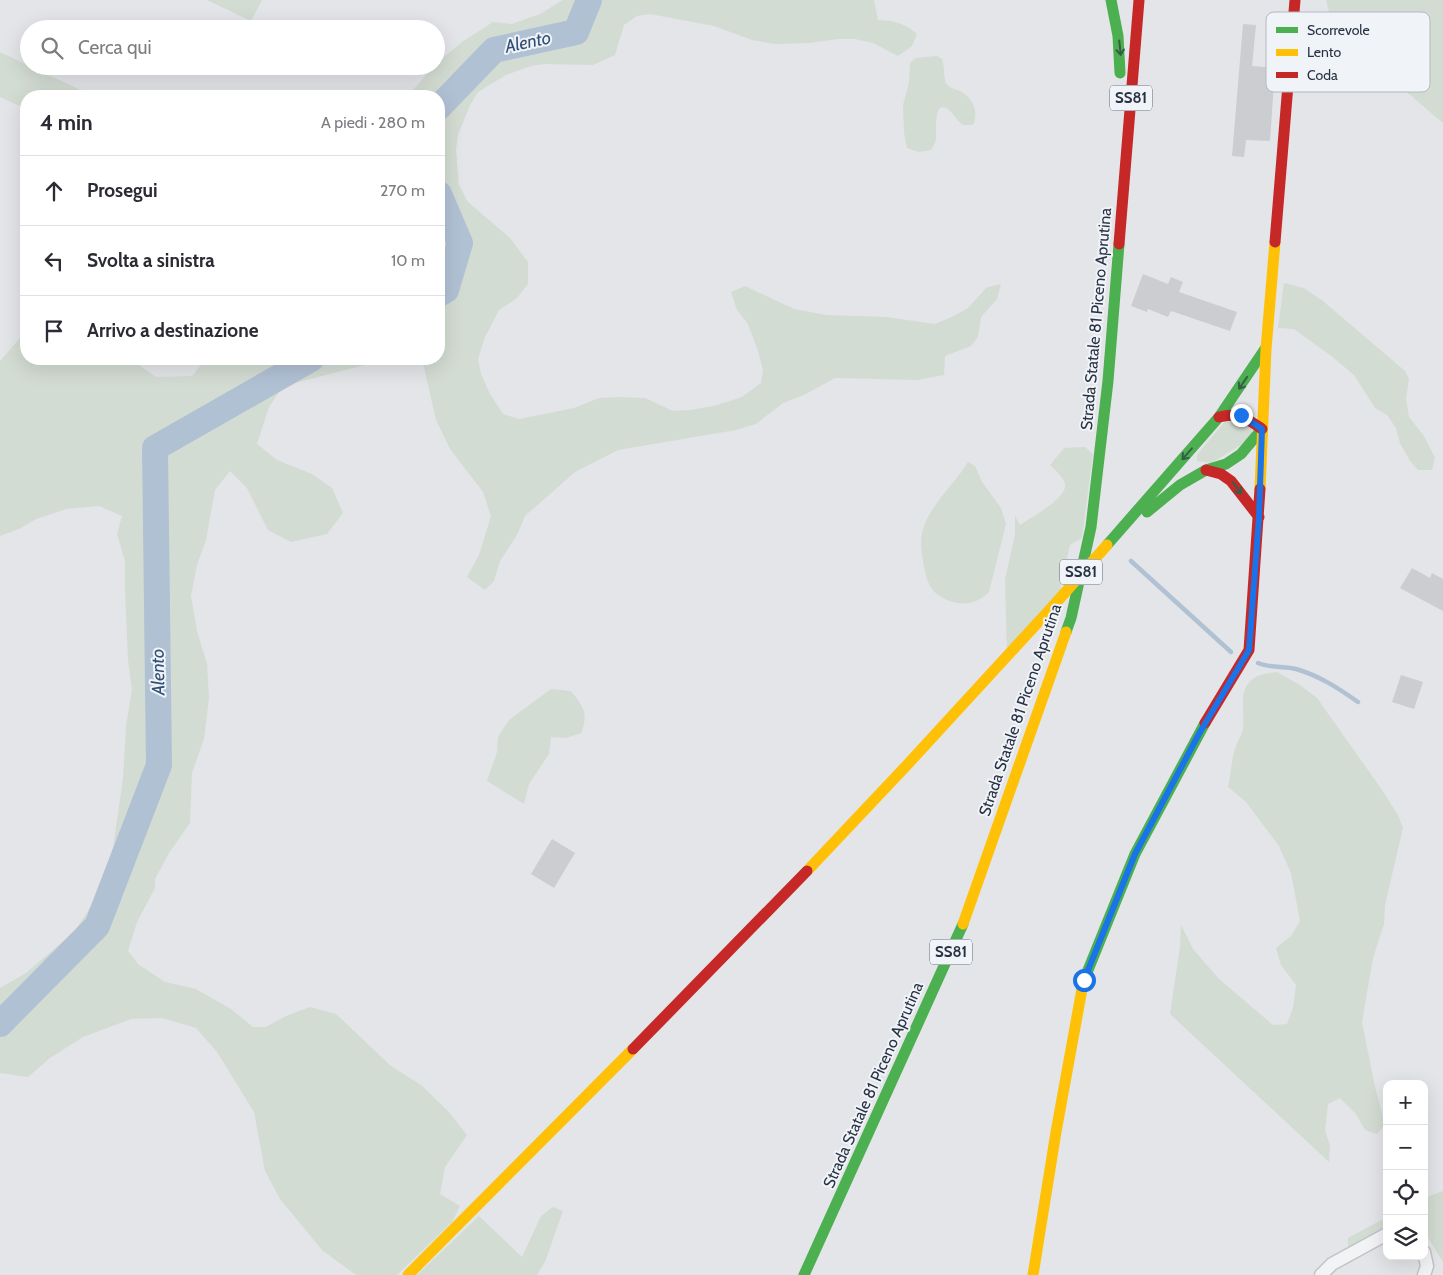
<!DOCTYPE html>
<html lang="it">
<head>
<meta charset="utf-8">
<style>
  :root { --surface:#fff; --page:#f2f2f3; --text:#2b2b33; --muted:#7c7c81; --line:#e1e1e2 }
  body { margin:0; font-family:Cabin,sans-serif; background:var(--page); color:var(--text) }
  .controls { position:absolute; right:15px; bottom:15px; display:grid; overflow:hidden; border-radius:10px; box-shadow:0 5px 20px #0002 }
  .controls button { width:45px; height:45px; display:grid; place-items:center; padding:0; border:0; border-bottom:1px solid var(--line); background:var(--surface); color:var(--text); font:25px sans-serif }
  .stop { position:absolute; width:15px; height:15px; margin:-11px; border:4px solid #1a73e8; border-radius:50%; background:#fff }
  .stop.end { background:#1a73e8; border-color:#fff; box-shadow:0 1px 5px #0008 }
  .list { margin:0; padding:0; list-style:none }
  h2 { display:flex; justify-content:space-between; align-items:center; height:65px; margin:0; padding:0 20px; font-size:21px }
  h2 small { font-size:16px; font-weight:400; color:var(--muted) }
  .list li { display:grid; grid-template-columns:32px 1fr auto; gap:15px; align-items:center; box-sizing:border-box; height:70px; padding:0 20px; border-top:1px solid var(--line) }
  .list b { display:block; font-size:19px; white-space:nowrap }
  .list em { font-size:16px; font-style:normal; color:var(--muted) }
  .icon { flex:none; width:28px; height:28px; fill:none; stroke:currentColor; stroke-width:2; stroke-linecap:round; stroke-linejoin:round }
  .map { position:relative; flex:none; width:1443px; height:1275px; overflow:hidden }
  .search { position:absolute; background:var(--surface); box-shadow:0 5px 20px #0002; left:20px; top:20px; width:425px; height:55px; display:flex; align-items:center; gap:12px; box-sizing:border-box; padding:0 18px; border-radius:28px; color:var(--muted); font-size:19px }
  .panel { position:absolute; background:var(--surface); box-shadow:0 5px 20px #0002; left:20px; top:90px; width:425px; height:275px; border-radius:20px }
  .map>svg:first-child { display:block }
</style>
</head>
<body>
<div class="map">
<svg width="1443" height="1275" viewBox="0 0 1443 1275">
  <rect width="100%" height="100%" fill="#e3e5e8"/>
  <path fill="#d3dcd3" d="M207 0H262L251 21Z
    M563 0H874L878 20C895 21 904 23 917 34L912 46 898 56 873 43 855 39H839L808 43 775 44 752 40 714 26 650 14 637 16 624 25 615 55 593 65 544 64 531 66 506 75 478 92 470 105 458 135 456 150 459 185 468 202 510 238 528 262V284L517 298 499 310 485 337 478 359 481 374 490 394 503 414 519 419 574 408 599 398 617 397 645 398 673 411 690 410 714 406 742 397 761 383 763 370 758 351 748 324 737 310 731 292 745 286 794 309 826 315 886 317 935 324 954 316 968 308 987 287 1001 284 997 299 981 317 978 337 971 346 945 356 944 375 918 380 835 378 804 395 783 403 756 424 736 430 618 450 575 472 525 516 517 535 500 561 494 581 485 590 467 577 479 555 491 516 483 492 450 449 436 420 422 359H439V96H411L412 91 434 66H436L437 63 462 42 493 22 512 24 540 14Z
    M1326 0H1443V123L1355 48 1332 24Z
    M0 52 93 96H26V109L0 97Z
    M937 56 942 59C945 67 943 75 946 83 949 88 955 89 960 91 973 98 979 111 973 125H963C957 121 954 114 949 110 932 97 937 133 936 139 935 143 933 147 931 150L919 152 907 148 904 133 903 105 909 83 910 63 916 58Z
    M1284 283 1304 288 1323 301 1405 371 1409 379 1406 399 1409 417 1424 436 1435 458 1432 470H1418L1410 461 1400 443 1396 428 1387 415 1375 408 1354 375 1330 355 1294 329 1278 328Z
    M26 331V359H130L156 377 192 376 206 359H388L283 386 269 407 257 444 277 460 312 474 332 488 343 513 327 534 291 542 268 530 247 488 230 471 215 490 206 540 197 565 191 596 197 631 207 664 209 698 204 739 192 773 190 823 169 853 155 879V888L137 922 128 951 138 964 165 982 196 989 231 1009 253 1027H266L286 1016 310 1007 336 1014 391 1066 421 1085 447 1110 467 1135 445 1167 440 1194 460 1206 452 1222 397 1275H356L322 1250 280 1199 265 1171 254 1112 217 1052 196 1028 162 1018 131 1019 83 1037 50 1058 28 1077 0 1073V988L26 973 75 931 101 890 113 848 123 779 126 726 132 690 128 660 125 591V561L117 534 122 516 99 506 66 509 36 519 19 529 0 536V361Z
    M1225 421 1252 426 1251 439 1211 463 1197 461V455Z
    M1085 447 1093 454 1082 538 1070 545 1058 598 1007 656 1005 579 1015 535V516L1020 525C1030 518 1068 498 1065 484 1063 477 1055 470 1050 465L1064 448Z
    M968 462 975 466 982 482 1001 508 1006 524 989 592C978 603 965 606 950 601 935 596 928 587 925 571 923 562 921 550 921 540 924 509 953 487 968 462Z
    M1277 672 1300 685 1317 698 1380 787 1398 815 1403 828 1385 905 1384 924 1373 958 1362 1022 1375 1087 1385 1125 1377 1134 1365 1130 1356 1114 1340 1098 1328 1104 1325 1131 1330 1145 1329 1162 1170 1014 1180 947 1181 925 1193 949 1219 979 1273 1025 1287 1024 1293 1008 1296 985 1281 965 1276 948 1291 936 1300 921 1291 873 1279 846 1246 802 1228 787C1231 775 1231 762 1235 749 1237 742 1242 735 1243 728 1245 711 1237 689 1254 678 1260 674 1270 673 1277 672Z
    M551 689 571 691C583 706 589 714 581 733L566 738 551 737 549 754 529 784 524 804 487 781 497 752 498 737 509 720Z
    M1443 1191V1262L1427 1236 1424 1235V1198Z
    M553 1207 563 1211 545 1262 537 1275H417L479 1216 522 1257 541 1216Z
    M1387 1217V1233L1354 1247H1348V1238Z"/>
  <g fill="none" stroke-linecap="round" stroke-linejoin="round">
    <path stroke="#b1c1d4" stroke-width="4.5" d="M1131 561 1231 652
      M1258 663C1270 668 1284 666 1296 669 1320 676 1338 688 1358 702"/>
    <path stroke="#b1c1d4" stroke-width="26" d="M439 107 494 50 576 32 589 0
      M439 194 460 243 446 290 439 294
      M0 1024 97 926 159 765 155 448 311 359"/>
  </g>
  <path fill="#cbcdd0" d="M1243 24 1256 25 1252 66 1275 68 1270 141 1246 140 1244 157 1232 156Z
    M1143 274 1168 284 1171 277 1183 282 1179 292 1237 312 1230 331 1171 311 1168 317 1148 309 1147 312 1131 306Z
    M1412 568 1430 578 1432 573 1443 579V611L1400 588Z
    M1401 675 1423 682 1414 709 1392 702Z
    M552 839 575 853 554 888 531 874Z"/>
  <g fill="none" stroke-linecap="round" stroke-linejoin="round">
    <defs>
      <path id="street" d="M1321 1275 1332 1264 1387 1234
        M1424 1275 1427 1266 1424 1252"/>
    </defs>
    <use href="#street" stroke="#c1c3c6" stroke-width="15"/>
    <use href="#street" stroke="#f2f3f5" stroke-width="12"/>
    <path stroke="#4caf50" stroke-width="11" d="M1111 0 1118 36 1120 73
      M1147 512 1180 485 1206 470 1226 464 1241 454 1262 429
      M1107 545 1219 417 1265 349
      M1066 632 1071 618 1091 527 1108 381 1119 244
      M1082 989 1084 980 1135 854 1205 723
      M804 1275 963 924"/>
    <path stroke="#ffc107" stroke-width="11" d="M1260 489 1266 349 1275 242
      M807 871 907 765 1054 605
      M963 924 1066 632
      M408 1275 633 1049
      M1033 1275 1056 1132 1082 989"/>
    <path stroke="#c62828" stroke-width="11" d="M1275 242 1295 0
      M1119 244 1139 0
      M1219 417C1239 412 1246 418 1262 429
      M1206 470 1221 474 1231 481 1259 517
      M1205 723 1249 650 1260 489
      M633 1049 807 871"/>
    <path stroke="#ffc107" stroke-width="11" d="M1054 605 1107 545"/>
  </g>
  <defs><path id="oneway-shaft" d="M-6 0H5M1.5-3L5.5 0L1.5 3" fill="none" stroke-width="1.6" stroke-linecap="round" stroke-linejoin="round" transform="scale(1.25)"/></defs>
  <g stroke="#355e47">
    <use href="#oneway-shaft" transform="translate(1120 48) rotate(84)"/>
    <use href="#oneway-shaft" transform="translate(1243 383) rotate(124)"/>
    <use href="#oneway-shaft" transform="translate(1187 454) rotate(131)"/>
    <use href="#oneway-shaft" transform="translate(1237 488) rotate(53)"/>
  </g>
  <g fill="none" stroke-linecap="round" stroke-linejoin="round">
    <path stroke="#1a73e8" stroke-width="6" d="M1084 980 1135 854 1200 732 1249 650 1259 517 1262 429 1241 415"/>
  </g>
  <g text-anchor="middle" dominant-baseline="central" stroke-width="4" stroke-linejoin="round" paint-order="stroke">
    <g fill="#f0f3f7" stroke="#646c78" stroke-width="1">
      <rect x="1110" y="85.5" width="42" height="25" rx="4"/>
      <rect x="1060" y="559.5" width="42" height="25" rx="4"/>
      <rect x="930" y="939.5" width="42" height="25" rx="4"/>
    </g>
    <g font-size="15" font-weight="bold" fill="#283242">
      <text x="1131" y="98">SS81</text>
      <text x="1081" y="572">SS81</text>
      <text x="951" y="952">SS81</text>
    </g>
    <g font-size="16" fill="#283242" stroke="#f0f3f7">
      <text transform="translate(1096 319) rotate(-85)">Strada Statale 81 Piceno Aprutina</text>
      <text transform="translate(1020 710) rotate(-71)">Strada Statale 81 Piceno Aprutina</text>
      <text transform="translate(873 1085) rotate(-66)">Strada Statale 81 Piceno Aprutina</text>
    </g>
    <g font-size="18" font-style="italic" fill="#315077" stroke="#f0f3f7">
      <text transform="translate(528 42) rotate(-12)">Alento</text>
      <text transform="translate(158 672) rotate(-91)">Alento</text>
    </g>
  </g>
  <rect x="1266" y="12" width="164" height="80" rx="8" fill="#f0f3f7" stroke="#b4b9c1" stroke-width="1"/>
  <rect x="1276" y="27" width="22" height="6" fill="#4caf50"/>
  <rect x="1276" y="49" width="22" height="7" fill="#ffc107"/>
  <rect x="1276" y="72" width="22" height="6" fill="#c62828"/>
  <g font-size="14" fill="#283242">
    <text x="1307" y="35">Scorrevole</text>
    <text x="1307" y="57">Lento</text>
    <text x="1307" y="80">Coda</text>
  </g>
</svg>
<div class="controls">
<button>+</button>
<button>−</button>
<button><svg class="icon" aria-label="locate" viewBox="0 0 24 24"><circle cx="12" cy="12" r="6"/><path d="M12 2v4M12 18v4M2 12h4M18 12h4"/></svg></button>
<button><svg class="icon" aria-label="layers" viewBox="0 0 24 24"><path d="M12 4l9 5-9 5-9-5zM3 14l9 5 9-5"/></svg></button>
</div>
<div class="stop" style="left:1084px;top:980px"></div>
<div class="stop end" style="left:1241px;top:415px"></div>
<div class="search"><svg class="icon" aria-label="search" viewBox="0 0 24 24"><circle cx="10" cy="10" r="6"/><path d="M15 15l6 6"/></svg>Cerca qui</div>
<section class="panel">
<h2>4 min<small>A piedi · 280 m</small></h2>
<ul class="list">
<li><svg class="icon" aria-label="ahead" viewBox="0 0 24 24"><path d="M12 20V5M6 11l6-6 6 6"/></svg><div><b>Prosegui</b></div><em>270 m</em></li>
<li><svg class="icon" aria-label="left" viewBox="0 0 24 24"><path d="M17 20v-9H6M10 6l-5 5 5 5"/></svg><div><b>Svolta a sinistra</b></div><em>10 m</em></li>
<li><svg class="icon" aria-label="arrive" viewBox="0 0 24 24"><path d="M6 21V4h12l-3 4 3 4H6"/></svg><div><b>Arrivo a destinazione</b></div></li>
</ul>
</section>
</div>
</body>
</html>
